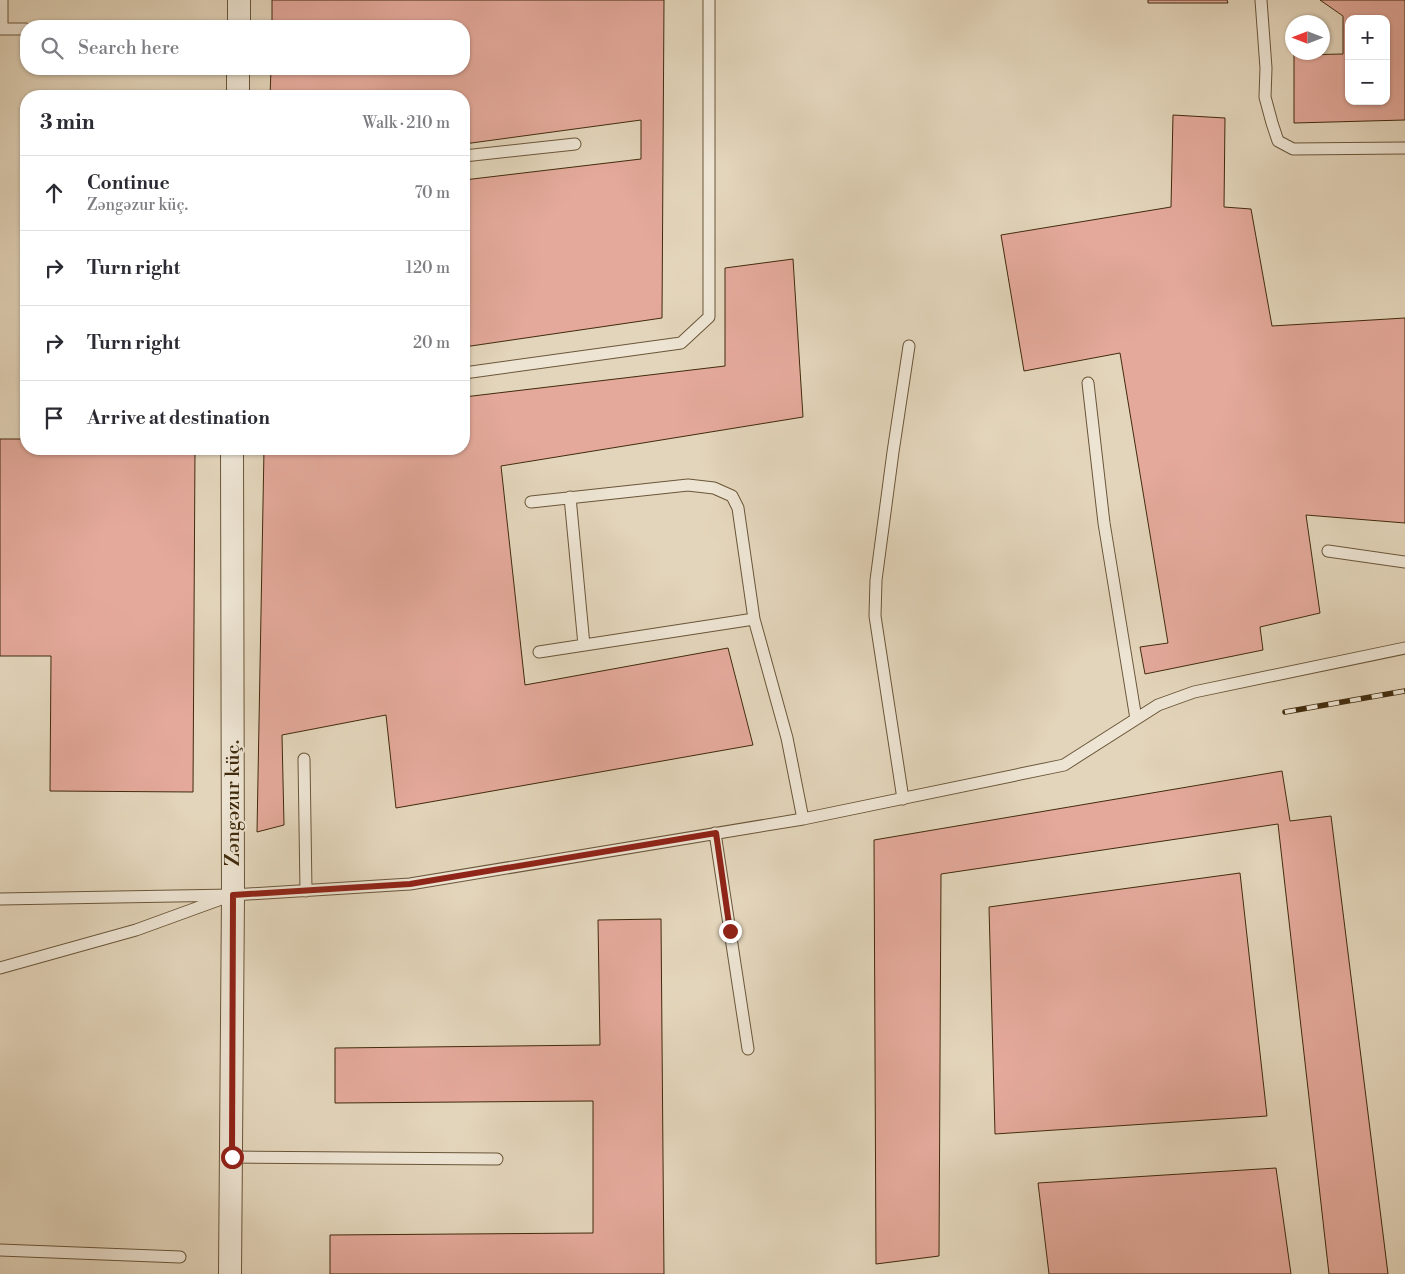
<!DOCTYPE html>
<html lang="en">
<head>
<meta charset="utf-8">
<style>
  :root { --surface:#fff; --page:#f7f7f7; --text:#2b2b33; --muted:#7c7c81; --line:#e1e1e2 }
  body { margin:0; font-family:"Libre Bodoni",serif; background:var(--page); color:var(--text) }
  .controls { position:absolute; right:15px; top:15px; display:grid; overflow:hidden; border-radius:10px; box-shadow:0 1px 4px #0004 }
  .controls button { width:45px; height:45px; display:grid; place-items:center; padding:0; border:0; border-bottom:1px solid var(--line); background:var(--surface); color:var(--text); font:25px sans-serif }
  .compass { position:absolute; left:1285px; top:15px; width:45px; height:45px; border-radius:50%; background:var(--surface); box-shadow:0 1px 4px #0004; rotate:270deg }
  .stop { position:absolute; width:15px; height:15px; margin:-11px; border:4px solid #8f2418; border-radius:50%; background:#fff }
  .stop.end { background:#8f2418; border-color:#fff; box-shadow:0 1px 5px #0008 }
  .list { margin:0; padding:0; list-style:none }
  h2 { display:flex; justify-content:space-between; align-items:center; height:65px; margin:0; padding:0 20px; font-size:21px }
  h2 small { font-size:16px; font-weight:400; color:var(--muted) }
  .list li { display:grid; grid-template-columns:32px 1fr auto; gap:15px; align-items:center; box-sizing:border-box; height:75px; padding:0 20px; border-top:1px solid var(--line) }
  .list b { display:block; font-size:19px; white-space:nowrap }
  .list p { margin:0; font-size:16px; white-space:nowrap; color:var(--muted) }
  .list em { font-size:16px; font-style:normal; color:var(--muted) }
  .icon { flex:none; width:28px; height:28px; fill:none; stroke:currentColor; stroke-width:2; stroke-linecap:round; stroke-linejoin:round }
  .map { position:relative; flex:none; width:1405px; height:1274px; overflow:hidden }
  .search { position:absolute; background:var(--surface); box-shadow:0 1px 4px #0004; left:20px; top:20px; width:450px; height:55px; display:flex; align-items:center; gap:12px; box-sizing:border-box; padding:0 18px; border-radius:20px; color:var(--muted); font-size:19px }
  .panel { position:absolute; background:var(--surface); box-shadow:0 1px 4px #0004; left:20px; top:90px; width:450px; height:365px; border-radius:20px }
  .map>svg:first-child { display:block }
</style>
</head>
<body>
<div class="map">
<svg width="1405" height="1274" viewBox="0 0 1405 1274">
  <rect width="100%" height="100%" fill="#e3d5bb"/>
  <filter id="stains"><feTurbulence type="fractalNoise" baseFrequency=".004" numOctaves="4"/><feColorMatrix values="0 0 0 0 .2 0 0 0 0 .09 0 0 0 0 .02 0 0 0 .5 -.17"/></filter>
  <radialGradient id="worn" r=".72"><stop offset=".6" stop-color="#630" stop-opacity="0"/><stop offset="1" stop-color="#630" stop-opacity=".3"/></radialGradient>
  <path fill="#e4a99b" stroke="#412b0c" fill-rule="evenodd" d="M272 0H664L662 318 464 347V180L641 159V120L464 144V96H270L271 69H464V26H272Z
    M1148 0H1227L1228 3H1148Z
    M1320 0H1405V120L1294 123V55L1343 54V16ZM1349 19H1386V101H1349Z
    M1173 115 1225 118 1224 207 1251 209 1272 326 1405 318V523L1306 515 1320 613 1260 627 1263 650 1145 674 1140 647 1168 643 1120 353 1024 371 1001 235 1171 207Z
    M793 259 803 417 501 466 525 685 728 648 753 745 396 808 386 715 282 735 284 825 257 832 264 449H464V397L725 366V268Z
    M0 439H26V449H195L193 792 50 791 51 656H0Z
    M1282 771 1290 821 1331 816 1388 1274H1329L1278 824 941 874 939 1256 876 1264 874 840Z
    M1240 873 1267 1116 995 1134 989 907Z
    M661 919 664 1274H330V1235L593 1233V1101L335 1103V1048L600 1045 598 920Z
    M1276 1168 1291 1274H1049L1038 1183Z"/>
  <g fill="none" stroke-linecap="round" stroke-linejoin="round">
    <defs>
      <path id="service" d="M1261 0 1266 68 1265 97 1272 123 1278 141 1293 149 1405 148
        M0 29H26
        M2 29V0
        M464 156 575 144
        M464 373 681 343 709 317V0
        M1088 383 1104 523 1136 719
        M570 497 584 645
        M531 502 688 485 714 488 732 496 738 508 754 619
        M1328 551 1405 562
        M539 652 754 619 787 738 803 819
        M304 759 306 891
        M903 799 875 616 876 580 893 452 909 346
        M715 833 748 1049
        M0 899 233 895 410 884 803 819 1064 765 1158 705 1194 692 1405 648
        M0 968 136 930 224 898
        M232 1157 497 1159
        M0 1250 180 1257"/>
      <path id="minor" d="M239 26V0
        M238 96V69
        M230 1274 233 895 232 449"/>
    </defs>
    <use href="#service" stroke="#6a5638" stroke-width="13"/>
    <use href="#minor" stroke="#6a5638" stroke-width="24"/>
    <use href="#service" stroke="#ede4d3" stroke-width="11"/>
    <use href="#minor" stroke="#ede4d3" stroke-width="22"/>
    <defs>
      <path id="rail" d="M1285 712 1405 691"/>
    </defs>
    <use href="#rail" stroke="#412b0c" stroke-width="5.5"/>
    <use href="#rail" stroke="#ede4d3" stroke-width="4" stroke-dasharray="11" stroke-linecap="butt"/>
  </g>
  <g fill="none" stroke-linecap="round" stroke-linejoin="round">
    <path stroke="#8f2418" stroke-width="6" d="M232 1157 233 895 410 884 716 833 730 931"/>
  </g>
  <g text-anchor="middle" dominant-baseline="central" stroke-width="4" stroke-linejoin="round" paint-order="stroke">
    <g font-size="20" fill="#412b0c" stroke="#ede4d3">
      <text transform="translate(233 803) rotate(-90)">Zəngəzur küç.</text>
    </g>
  </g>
  <rect width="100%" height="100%" filter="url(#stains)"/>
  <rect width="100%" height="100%" fill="url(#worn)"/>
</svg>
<div class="controls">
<button>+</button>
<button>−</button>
</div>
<svg class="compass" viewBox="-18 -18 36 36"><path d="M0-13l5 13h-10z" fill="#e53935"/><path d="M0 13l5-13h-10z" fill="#7c7c81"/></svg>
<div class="stop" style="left:232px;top:1157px"></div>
<div class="stop end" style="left:730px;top:931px"></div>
<div class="search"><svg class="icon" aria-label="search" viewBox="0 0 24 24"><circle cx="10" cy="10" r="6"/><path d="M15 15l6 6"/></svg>Search here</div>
<section class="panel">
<h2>3 min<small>Walk · 210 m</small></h2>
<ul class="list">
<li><svg class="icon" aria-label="ahead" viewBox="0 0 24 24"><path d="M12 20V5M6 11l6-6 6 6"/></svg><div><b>Continue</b><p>Zəngəzur küç.</p></div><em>70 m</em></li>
<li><svg class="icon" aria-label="right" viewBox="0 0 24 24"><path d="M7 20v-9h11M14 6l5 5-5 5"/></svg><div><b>Turn right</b></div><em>120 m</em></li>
<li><svg class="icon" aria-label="right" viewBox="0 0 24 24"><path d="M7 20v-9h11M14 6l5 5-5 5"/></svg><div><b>Turn right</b></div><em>20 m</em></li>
<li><svg class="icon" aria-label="arrive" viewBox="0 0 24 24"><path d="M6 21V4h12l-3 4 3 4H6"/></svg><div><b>Arrive at destination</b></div></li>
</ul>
</section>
</div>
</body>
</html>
